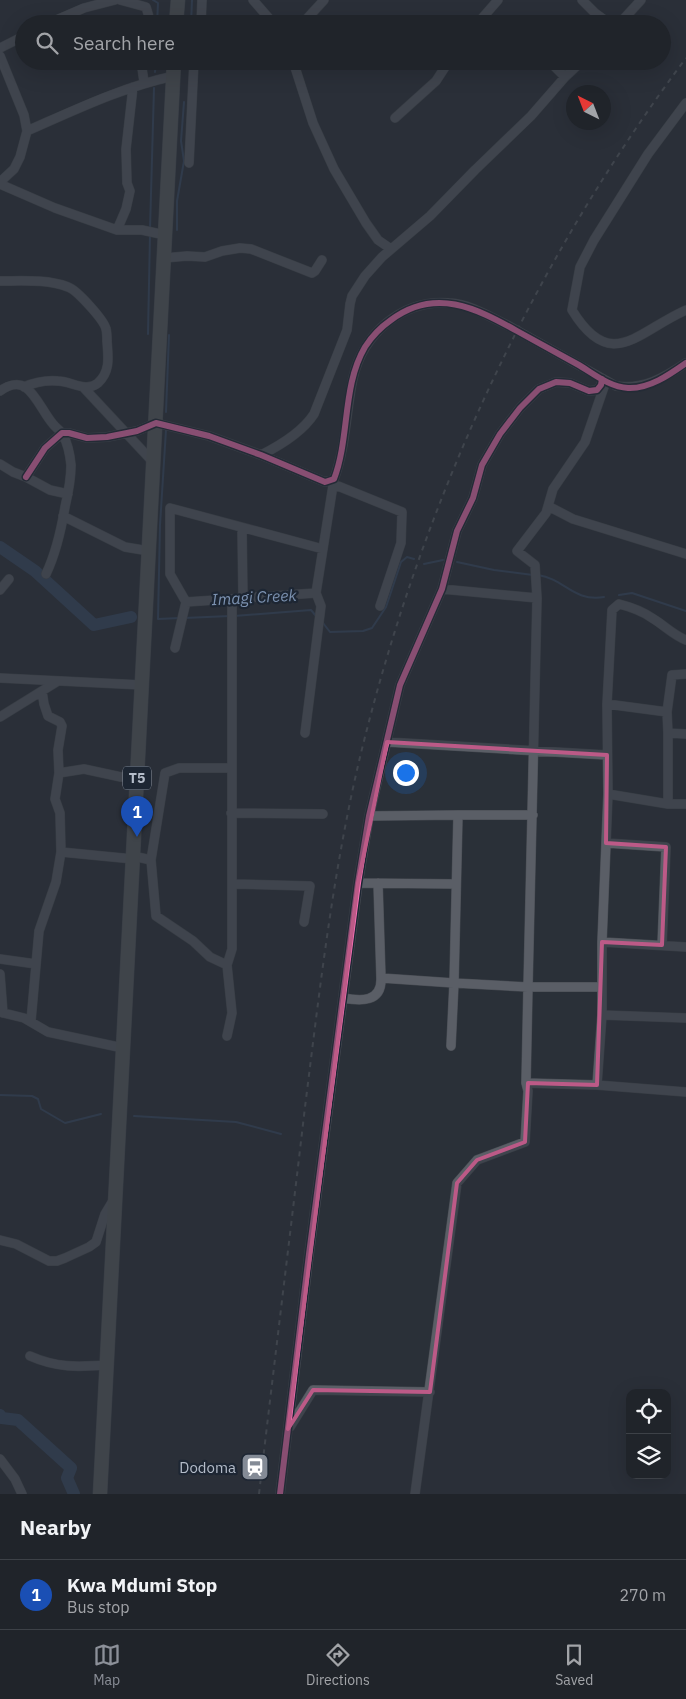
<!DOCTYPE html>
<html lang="en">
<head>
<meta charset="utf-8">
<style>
  :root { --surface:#20242a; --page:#282c32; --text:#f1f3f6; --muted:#a2a4a8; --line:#3d4147; --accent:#8c9099 }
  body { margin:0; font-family:"IBM Plex Sans",sans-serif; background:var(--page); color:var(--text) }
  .controls { position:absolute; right:15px; bottom:15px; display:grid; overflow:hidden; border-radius:10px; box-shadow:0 5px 20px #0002 }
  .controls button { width:45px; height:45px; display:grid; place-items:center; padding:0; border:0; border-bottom:1px solid var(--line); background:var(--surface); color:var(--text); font:25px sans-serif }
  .compass { position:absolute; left:566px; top:85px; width:45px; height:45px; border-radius:50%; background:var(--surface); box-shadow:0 5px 20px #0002; rotate:318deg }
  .you { position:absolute; left:405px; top:772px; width:18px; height:18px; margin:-12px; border:4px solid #fff; border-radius:50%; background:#1a73e8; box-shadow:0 0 0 8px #1a73e833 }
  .badge { display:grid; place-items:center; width:32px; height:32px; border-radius:50%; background:var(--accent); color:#fff; font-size:16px; font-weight:700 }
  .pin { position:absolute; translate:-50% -41px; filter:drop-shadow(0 1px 2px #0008) }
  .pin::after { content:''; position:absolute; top:26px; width:18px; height:15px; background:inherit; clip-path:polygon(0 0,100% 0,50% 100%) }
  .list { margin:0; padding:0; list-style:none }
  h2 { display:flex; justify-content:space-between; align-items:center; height:65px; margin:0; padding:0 20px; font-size:21px }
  h2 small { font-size:16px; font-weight:400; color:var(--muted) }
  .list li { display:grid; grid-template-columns:32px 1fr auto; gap:15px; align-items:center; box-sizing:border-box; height:70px; padding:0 20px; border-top:1px solid var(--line) }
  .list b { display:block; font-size:19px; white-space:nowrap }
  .list p { margin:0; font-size:16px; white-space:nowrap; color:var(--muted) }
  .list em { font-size:16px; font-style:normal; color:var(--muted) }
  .icon { flex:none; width:28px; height:28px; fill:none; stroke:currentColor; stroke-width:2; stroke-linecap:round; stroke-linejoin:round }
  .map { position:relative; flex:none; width:686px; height:1494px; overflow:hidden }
  .search { position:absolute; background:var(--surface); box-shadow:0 5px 20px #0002; left:15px; right:15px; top:15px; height:55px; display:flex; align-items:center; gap:12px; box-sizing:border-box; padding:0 18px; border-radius:28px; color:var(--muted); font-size:19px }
  .sheet { height:135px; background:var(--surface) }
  nav { display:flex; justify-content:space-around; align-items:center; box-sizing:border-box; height:70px; border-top:1px solid var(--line); background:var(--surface); font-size:14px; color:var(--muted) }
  nav a { display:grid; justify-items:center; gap:2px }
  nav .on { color:var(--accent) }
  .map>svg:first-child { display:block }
</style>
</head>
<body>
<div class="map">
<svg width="686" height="1494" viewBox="0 0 686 1494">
  <rect width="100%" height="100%" fill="#2a3038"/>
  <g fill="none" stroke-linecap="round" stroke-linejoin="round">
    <path stroke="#384963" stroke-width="2" d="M153 0 158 3 157 24
      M191 24 192 0
      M155 72 156 61
      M150 229 154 88
      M177 230V201L184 161 181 141 184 102
      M148 334 150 234
      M166 412 169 335
      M166 430 160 525 158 619 180 618
      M457 562 494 570 533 575
      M424 564 443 560
      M538 575C565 579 573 602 604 597
      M619 595 632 593 686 611
      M234 616 311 610 316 616
      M184 618 230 616
      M323 623 330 632 363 631 372 628 386 607 401 562 407 557 414 559
      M0 1095 32 1096 38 1099 41 1109 65 1123 101 1114
      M134 1116 236 1122 281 1134"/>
    <path stroke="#384963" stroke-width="12" d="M0 547 35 571 94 625 131 617
      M0 1415 2 1418 18 1420 71 1468 67 1478 74 1494"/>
    <defs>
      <path id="minor" d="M120 0 146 7 149 17 148 24
        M253 0 274 24
        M582 0 595 13 610 24
        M47 24 84 8 115 0
        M201 24 202 0
        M302 24 324 0
        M477 24 498 0
        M619 24 641 0
        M0 48 24 36
        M0 56 24 115 27 131 20 157 14 169 0 182
        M141 61 144 82
        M293 61 313 123 334 169 366 223 378 240 391 249
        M549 61 565 77
        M686 103 648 154 594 240 580 267 572 310C611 374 638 331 686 310
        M395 118 436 81 449 61
        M27 131C75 110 122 87 174 76
        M189 163 194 61
        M0 184 55 208 117 230H142L165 235
        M117 230 126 209 130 191 127 183 126 149 133 87
        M164 258 187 256 205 257 222 251 240 248 251 249 312 273 315 271 322 260
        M0 281C21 281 48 279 68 287 77 290 104 320 106 329 107 333 107 337 107 341 108 356 111 371 98 383 86 393 71 381 58 381 46 380 35 382 24 387
        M525 335 616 386C643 390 664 378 686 363
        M84 388 153 462
        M0 391C7 386 17 382 25 387 36 394 44 414 53 424 56 428 61 431 63 435 68 444 70 455 71 465 71 479 68 494 65 507 61 531 56 553 46 574
        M261 455C279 446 303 431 314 414L347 330 350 304 352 296 365 276 382 257 430 216 475 170 531 116 565 77 582 61
        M0 464 13 472 26 477 50 490 68 494
        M26 477 45 448 62 433H69L87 438 107 437 137 431 156 423 209 436 261 455 325 482 334 479C346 447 346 411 353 378 363 334 402 299 449 303 470 304 490 317 509 326
        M333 484 402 512 401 543 380 606
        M548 506 573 519 686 554
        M63 516 125 547 149 551
        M242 528 243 598
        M442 589 537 598
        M0 590 9 579
        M186 602 316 593
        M686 640C673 635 664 625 652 618 642 611 631 607 619 604L612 610 607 704 608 794 602 942V1015L686 1018
        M175 648 186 602 170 574V508L323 549
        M0 678 142 685
        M607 704 667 712 668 733
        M667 712 672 675 686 674
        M0 717 58 681
        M305 733 321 606 316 593 334 479
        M387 742 607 755
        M231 768H179L165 773 151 860 156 916 193 941 210 957 227 965 232 949V599
        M59 773 84 769 121 777 137 776
        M608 794 668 804H686
        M668 804V733L686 734
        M231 813 323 814
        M458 815H533
        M369 816 458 815 454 983 528 987 537 598 535 565 517 551 546 513 553 489 585 442 605 384
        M606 843 666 847 662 945
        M61 852 133 859
        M133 856 151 860
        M358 883 456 884
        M378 883 381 978 454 983 451 1046
        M232 884 310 886 304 922
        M602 942 686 947
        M0 959 36 964
        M227 965 232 1013 227 1036
        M0 974 3 1013
        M343 998C360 1001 382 1003 381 978
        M0 1012 24 1018 48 1032 123 1048
        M602 1015 597 1085 686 1092
        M31 1021 39 931 56 882 61 852 60 813 55 799 59 773 58 750 62 726 60 722 48 716 44 704 42 691
        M526 1083 597 1085
        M0 1240 16 1244 49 1261H57L65 1258 89 1247 96 1242 105 1214 114 1199
        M30 1356C57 1368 78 1367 107 1365
        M290 1427 313 1390 430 1392
        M0 1459 15 1479 22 1494
        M280 1494 309 1254 358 883 369 816 400 685 442 589 457 531 473 498 482 465 500 434 520 408 539 389 556 382 570 383 589 391 597 390 601 385 602 379
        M415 1494 457 1183 477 1160 525 1142 528 1091 526 1083 528 987H602"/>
      <path id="highway" d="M176 24 178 0
        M100 1494 174 61"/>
    </defs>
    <use href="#minor" stroke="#484c53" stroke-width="10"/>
    <use href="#highway" stroke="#474c53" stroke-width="15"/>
    <use href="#minor" stroke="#5a5e66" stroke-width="9"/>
    <use href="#highway" stroke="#5a5d60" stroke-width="14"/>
    <path stroke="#595d64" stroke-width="2" stroke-dasharray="5 5" stroke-linecap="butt" d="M259 1494C274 1365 290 1236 305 1107 320 988 333 869 361 753 422 503 532 264 686 58"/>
    <defs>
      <path id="minor-bridge" d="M509 326 525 335"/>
    </defs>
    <use href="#minor-bridge" stroke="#484c53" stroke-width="10" stroke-linecap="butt"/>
    <use href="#minor-bridge" stroke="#5a5e66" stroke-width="9"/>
    <defs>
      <path id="cycleway" d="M26 477 45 448 62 433H69L87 438 107 437 137 431 156 423 209 436 261 455 325 482 334 479C350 437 342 386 365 347 372 336 381 327 391 320 435 287 476 308 517 331 537 342 557 353 577 364 593 373 609 387 628 388 649 389 669 375 686 363
        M280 1494 309 1254 358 883 369 816 400 685 442 589 457 531 473 498 482 465 500 434 520 408 539 389 556 382 570 383 589 391 597 390 601 385 602 379"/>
    </defs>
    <use href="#cycleway" stroke="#1d2633" stroke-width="9"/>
    <use href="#cycleway" stroke="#fb73b8" stroke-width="6"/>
  </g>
  <path d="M0 0H686V1494H0ZM387 742 607 755 606 843 666 847 662 945 602 942 597 1085 528 1083 525 1142 477 1160 457 1183 430 1392 313 1390 288 1429 358 883Z" fill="#2a3038" fill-opacity=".55" fill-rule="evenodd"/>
  <path fill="none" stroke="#bc5a87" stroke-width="4" stroke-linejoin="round" d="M387 742 607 755 606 843 666 847 662 945 602 942 597 1085 528 1083 525 1142 477 1160 457 1183 430 1392 313 1390 288 1429 358 883Z"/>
  <defs>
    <symbol id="station-square" viewBox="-11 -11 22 22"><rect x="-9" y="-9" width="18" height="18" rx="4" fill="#848b96" stroke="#1d2633"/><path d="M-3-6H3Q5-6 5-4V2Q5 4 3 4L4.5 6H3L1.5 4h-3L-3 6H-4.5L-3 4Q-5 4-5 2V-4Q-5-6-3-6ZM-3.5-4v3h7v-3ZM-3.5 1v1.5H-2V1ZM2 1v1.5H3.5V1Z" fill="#fff"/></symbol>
  </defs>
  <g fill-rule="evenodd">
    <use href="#station-square" x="239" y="1451" width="32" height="32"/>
  </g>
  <g text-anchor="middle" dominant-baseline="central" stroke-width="4.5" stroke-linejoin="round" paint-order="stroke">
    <rect fill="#1d2633" stroke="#878f9c" stroke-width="1" x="123" y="766.5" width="28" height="23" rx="4"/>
    <g font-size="14" font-weight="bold" fill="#b4bcc9">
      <text x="137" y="778">T5</text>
    </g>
    <g font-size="15" fill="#b4bcc9" stroke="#1d2633" text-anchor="end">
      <text x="236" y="1467">Dodoma</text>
    </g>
    <g font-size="16" font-style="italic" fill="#7c92b1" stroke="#1d2633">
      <text transform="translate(254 597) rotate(-3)">Imagi Creek</text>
    </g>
  </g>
</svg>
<div class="controls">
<button><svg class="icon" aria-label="locate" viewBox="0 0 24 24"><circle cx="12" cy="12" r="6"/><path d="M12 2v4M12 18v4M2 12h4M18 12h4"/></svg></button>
<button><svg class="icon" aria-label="layers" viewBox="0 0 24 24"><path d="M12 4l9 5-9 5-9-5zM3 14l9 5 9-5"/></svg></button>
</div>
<svg class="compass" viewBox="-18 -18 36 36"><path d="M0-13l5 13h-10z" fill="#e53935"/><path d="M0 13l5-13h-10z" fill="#a2a4a8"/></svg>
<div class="you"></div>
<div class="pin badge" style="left:137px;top:837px;background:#1a4fb4">1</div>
<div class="search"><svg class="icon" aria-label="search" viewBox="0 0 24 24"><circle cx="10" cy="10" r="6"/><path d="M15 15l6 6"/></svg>Search here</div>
</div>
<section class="sheet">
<h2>Nearby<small></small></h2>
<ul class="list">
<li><span class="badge" style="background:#1a4fb4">1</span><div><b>Kwa Mdumi Stop</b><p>Bus stop</p></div><em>270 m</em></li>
</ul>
</section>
<nav>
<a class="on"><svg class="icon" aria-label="map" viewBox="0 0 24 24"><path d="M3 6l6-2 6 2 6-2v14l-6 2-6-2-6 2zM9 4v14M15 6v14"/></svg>Map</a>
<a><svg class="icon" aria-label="directions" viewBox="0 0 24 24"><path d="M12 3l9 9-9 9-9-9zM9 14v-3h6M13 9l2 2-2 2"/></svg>Directions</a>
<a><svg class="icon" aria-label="saved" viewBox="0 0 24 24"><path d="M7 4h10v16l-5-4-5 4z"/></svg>Saved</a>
</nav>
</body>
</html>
